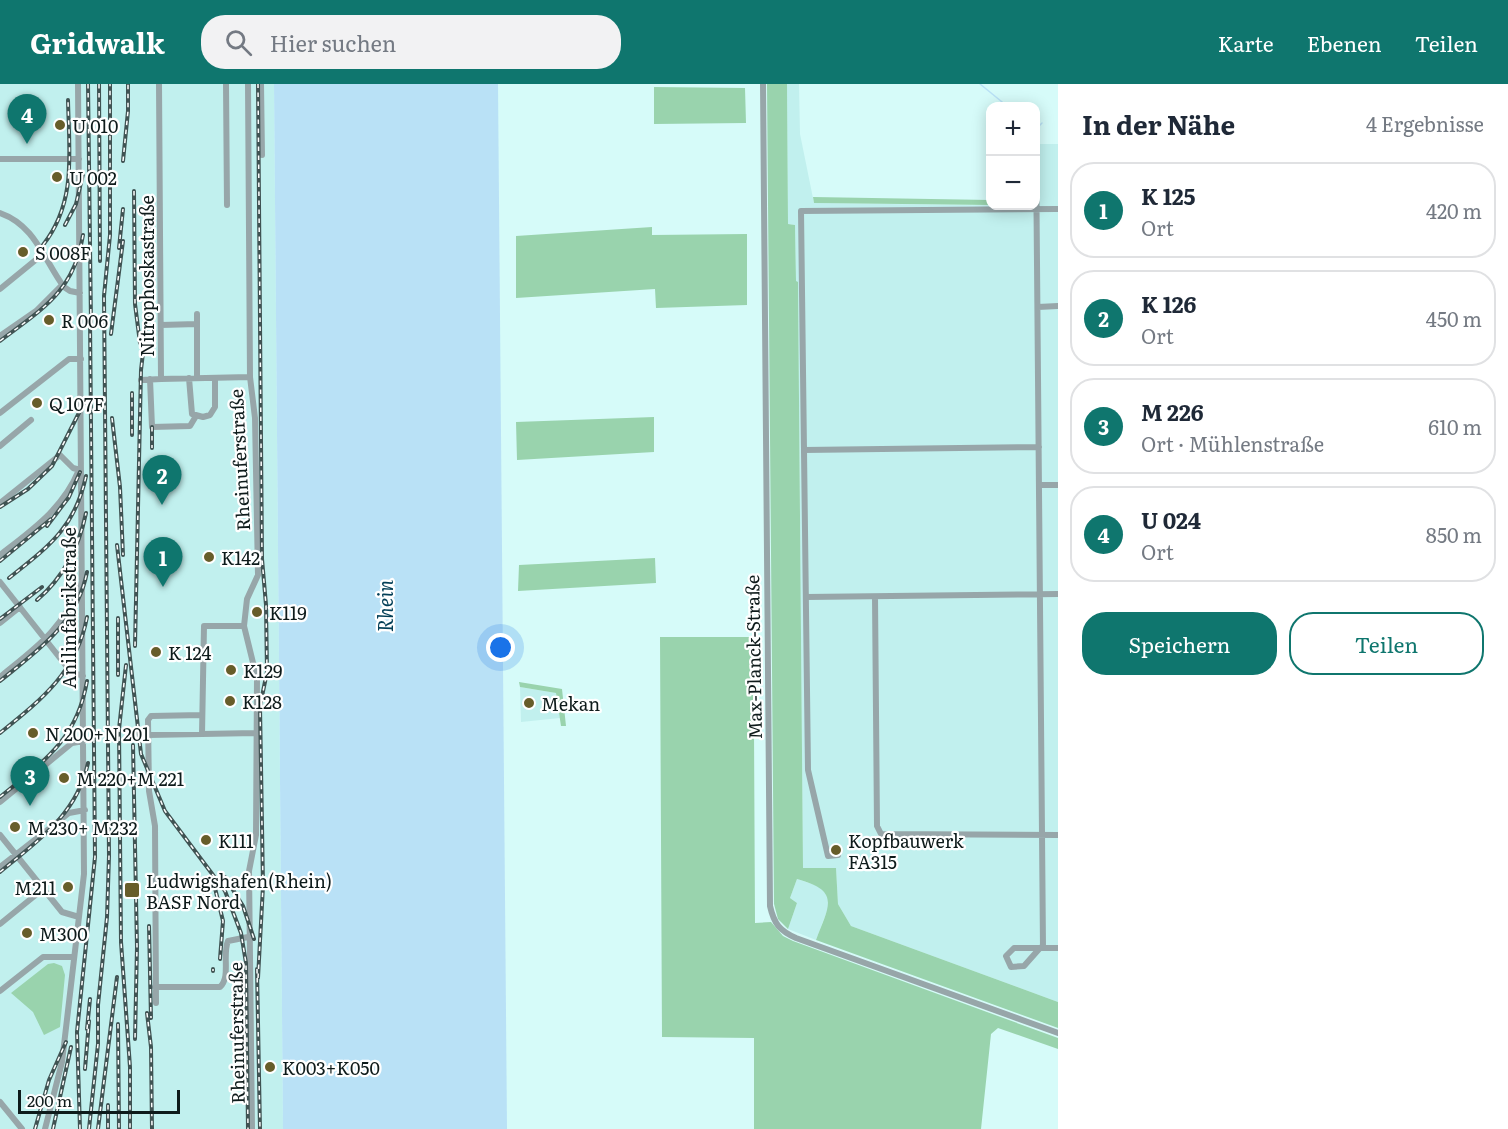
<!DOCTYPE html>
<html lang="de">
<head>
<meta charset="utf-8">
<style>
  :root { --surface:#fff; --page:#f2f2f3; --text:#1f2937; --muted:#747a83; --line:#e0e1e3; --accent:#0f766e }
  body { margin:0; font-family:Literata,serif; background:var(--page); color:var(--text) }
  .controls { position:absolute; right:18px; top:18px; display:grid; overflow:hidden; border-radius:12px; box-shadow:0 3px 15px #0003 }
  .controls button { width:54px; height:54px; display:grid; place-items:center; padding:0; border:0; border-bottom:2px solid var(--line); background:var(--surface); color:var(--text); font:30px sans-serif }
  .scale { position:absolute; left:18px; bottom:15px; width:162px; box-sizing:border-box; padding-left:6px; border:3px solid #0e1b1b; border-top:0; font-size:16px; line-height:21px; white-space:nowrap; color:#0e1b1b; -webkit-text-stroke:4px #fff; paint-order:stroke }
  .you { position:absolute; left:501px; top:564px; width:21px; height:21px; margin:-15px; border:4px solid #fff; border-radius:50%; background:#1a73e8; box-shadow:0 0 0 9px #1a73e833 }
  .badge { display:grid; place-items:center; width:39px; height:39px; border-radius:50%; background:var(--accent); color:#fff; font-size:20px; font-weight:700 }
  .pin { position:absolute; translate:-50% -50px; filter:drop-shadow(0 2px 3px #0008) }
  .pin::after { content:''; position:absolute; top:32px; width:21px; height:18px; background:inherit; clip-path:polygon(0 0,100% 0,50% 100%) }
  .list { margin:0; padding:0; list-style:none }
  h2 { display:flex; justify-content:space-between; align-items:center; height:78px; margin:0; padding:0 24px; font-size:26px }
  h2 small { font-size:20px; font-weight:400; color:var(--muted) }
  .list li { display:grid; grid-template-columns:39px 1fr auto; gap:18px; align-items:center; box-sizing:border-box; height:96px; margin:0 12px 12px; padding:0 12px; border:2px solid var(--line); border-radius:24px }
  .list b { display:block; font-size:22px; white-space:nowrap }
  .list p { margin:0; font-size:20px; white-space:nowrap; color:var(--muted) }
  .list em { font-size:20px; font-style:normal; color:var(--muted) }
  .actions { display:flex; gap:12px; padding:18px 24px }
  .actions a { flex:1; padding:14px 0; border:2px solid var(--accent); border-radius:24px; text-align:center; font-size:21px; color:var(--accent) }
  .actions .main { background:var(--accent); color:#fff }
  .icon { flex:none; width:33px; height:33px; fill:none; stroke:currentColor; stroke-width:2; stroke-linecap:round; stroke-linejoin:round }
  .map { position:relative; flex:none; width:1058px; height:1045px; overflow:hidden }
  header { display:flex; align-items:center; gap:36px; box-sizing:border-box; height:84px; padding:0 30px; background:var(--accent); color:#fff }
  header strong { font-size:28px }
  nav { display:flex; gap:33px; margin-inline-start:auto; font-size:21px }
  .search { width:420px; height:54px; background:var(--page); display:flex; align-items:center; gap:15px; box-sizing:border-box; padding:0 21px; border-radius:24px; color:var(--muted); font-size:22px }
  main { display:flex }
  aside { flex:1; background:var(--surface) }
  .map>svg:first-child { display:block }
</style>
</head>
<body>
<header>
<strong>Gridwalk</strong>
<div class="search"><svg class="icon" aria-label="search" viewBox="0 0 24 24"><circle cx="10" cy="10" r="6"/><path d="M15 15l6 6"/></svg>Hier suchen</div>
<nav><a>Karte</a><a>Ebenen</a><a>Teilen</a></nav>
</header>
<main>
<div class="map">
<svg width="1058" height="1045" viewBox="0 0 1058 1045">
  <rect width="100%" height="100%" fill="#d6fbf9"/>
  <path fill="#c1f0ee" d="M0 0H274L283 1045H0Z
    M787 0H799L800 50 814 119 1036 122V60H1058V918L851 842 838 820 836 785H803L798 198H796L795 141 788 140Z
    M520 603 556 609 560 634 521 638Z
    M797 795 818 802 829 812 830 819 816 856 788 845 797 819 790 814Z"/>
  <path fill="#99d3ad" d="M767 0H787L788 140 795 141 796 197 798 198 803 784H836L838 820 851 842 1058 918V944L816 856C829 821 841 807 797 795L790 814 797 819 788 845 778 835 774 820Z
    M654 3 745 4 746 39 654 40Z
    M813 113 990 116V121L814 119Z
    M652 143V151L747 150V221L656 224 655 205 516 214V152Z
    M654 333V368L517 376 516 338Z
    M655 474 656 499 518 507 519 481Z
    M660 553H751L754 646 755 839 771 838 783 852 793 857 1058 954V965L998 944 991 950 981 1045H754V954L662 953Z
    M519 598 562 605 566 642H561L556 609 520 603Z
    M54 879 62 882 65 891 60 943 44 951 33 928 11 909 48 880Z"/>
  <path fill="#b9e1f6" d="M274 0H498L507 1045H283Z"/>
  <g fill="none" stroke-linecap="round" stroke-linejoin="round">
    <path stroke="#b9e1f6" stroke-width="1.5" d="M980 0 1007 22
      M1036 45 1042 39"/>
    <path stroke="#97a6a9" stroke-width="6" d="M159 0 161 295 250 293
      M226 0 227 121
      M248 0 250 293 255 334 258 491 247 515 244 542 257 595 256 751 249 787 252 1045
      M261 0 262 71
      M763 0 770 822C774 840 780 847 796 854L1058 949
      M1036 65 1043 864
      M0 75H79
      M0 129C35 141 44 176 64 203L70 207 80 209
      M0 205 43 170
      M1038 223 1058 222
      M197 230V294
      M161 241 197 240
      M0 252 36 227 62 201
      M189 294 192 330 203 333 210 331 215 323V294
      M150 295 152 343 190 342 196 332
      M141 296 161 295
      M0 329 69 275H81
      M0 362 31 336
      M804 366 1039 363
      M1039 401H1058
      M0 419 60 371 73 384 80 386
      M0 471C32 446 63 425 79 386
      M0 498 71 588 83 592
      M806 513 1058 510
      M875 513 877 742 881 750 1058 751
      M0 539 20 523
      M0 593C38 562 61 547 81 500
      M202 650 204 542H244
      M148 651 256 649
      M0 718 72 659 84 657
      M0 751 62 828 79 833
      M838 771 828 772 808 686 801 127 1058 125
      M0 783 69 729 85 726
      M0 840 43 805
      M1040 864 1024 882 1011 883 1006 872 1014 864H1058
      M155 903H220C231 893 222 871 228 857L248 853
      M0 907 43 873H73
      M156 919 155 742 149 707 148 636 151 632 202 631
      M0 1018 22 1045
      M45 1045 62 978 84 790 78 0"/>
    <defs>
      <path id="rail" d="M88 0 91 240
        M99 0 100 177
        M123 77 128 27V0
        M134 107 135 220 140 259
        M65 141 76 120 83 90
        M43 161C77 118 69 68 68 16
        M119 164 123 125
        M111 250 123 157
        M0 257C42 225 74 208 83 151
        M132 309V351
        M112 334 120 403 123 471
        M152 343V364
        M0 423 28 405 52 382 86 315
        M47 442 69 413 80 388
        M117 461 141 670 165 727 225 807 241 849 246 879 248 1045
        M0 477 51 435
        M9 494C48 463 75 444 86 392
        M37 516C64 493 79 463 86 429
        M118 534V591
        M0 535 42 503
        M135 562 141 286 151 200V116
        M126 581 119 645 121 858 130 983V1045
        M0 597C38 566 77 540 87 488
        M0 649C41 616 77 588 87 533
        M133 661 137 863 135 955
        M0 713C43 678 77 656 87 597
        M0 788C39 756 77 730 88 679
        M225 793 243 822 254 855
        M214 800 223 837 220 875
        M149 842 151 934
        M213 885V887
        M257 885 260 1045
        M258 894 263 802 260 622 267 588 266 521 262 475 258 0
        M147 929 151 963 152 1045
        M118 940 119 1045
        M87 945 90 915
        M85 985 89 937
        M108 1021V1045
        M35 1045 49 996 66 958
        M53 1045 71 963
        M80 1045 77 948 95 773 90 234
        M89 1045 98 960V921L107 833 109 772 104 212 110 151V0
        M98 1045 117 893"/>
    </defs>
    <use href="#rail" stroke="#405353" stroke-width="4"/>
    <use href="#rail" stroke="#fff" stroke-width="1.5" stroke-dasharray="4.5" stroke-linecap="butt"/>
  </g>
  <g fill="#675d2a" stroke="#fff" stroke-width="2">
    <circle cx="60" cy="41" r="6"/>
    <circle cx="57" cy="93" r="6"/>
    <circle cx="23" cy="168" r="6"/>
    <circle cx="49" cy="236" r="6"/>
    <circle cx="37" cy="319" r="6"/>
    <circle cx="209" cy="473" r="6"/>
    <circle cx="257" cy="528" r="6"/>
    <circle cx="156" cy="568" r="6"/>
    <circle cx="231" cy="586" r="6"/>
    <circle cx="230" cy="617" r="6"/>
    <circle cx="529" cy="619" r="6"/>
    <circle cx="33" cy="649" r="6"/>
    <circle cx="64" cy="694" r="6"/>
    <circle cx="15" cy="743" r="6"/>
    <circle cx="206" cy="756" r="6"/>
    <circle cx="836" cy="766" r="6"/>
    <circle cx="68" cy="803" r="6"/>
    <rect x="124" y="798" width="16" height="16" rx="3"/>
    <circle cx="27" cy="849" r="6"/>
    <circle cx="270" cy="983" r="6"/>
  </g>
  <g text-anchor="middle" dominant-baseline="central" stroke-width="4.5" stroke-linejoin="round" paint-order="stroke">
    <g font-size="18" fill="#0e1b1b" stroke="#fff" text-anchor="start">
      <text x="72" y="41">U 010</text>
      <text x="69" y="93">U 002</text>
      <text x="35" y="168">S 008F</text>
      <text x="61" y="236">R 006</text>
      <text x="49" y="319">Q 107F</text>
      <text x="221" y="473">K142</text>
      <text x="269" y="528">K119</text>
      <text x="168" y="568">K 124</text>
      <text x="243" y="586">K129</text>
      <text x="242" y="617">K128</text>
      <text x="541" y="619">Mekan</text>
      <text x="45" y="649">N 200+N 201</text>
      <text x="76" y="694">M 220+M 221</text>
      <text x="27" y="743">M 230+ M232</text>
      <text x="218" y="756">K111</text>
      <text x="848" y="756">Kopfbauwerk<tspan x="848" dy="21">FA315</tspan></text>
      <text x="146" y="796">Ludwigshafen(Rhein)<tspan x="146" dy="21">BASF Nord</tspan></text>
      <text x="56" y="803" text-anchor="end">M211</text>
      <text x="39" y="849">M300</text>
      <text x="282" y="983">K003+K050</text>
    </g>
    <g font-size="18" fill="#0e1b1b" stroke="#fff">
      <text transform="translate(146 192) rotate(-90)">Nitrophoskastraße</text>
      <text transform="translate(239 376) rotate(-93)">Rheinuferstraße</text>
      <text transform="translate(68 524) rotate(-90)">Anilinfabrikstraße</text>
      <text transform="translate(753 573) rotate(-91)">Max-Planck-Straße</text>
      <text transform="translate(236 949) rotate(-91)">Rheinuferstraße</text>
    </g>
    <g font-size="20" font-style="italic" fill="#033f57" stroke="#fff">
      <text transform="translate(384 522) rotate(-90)">Rhein</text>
    </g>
  </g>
</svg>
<div class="controls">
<button>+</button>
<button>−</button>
</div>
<div class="scale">200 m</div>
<div class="you"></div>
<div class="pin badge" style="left:163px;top:503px">1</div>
<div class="pin badge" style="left:162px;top:421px">2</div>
<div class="pin badge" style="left:30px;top:722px">3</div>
<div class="pin badge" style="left:27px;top:60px">4</div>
</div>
<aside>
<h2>In der Nähe<small>4 Ergebnisse</small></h2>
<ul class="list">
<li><span class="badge">1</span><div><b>K 125</b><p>Ort</p></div><em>420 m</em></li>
<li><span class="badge">2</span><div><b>K 126</b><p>Ort</p></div><em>450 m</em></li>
<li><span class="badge">3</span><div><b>M 226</b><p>Ort · Mühlenstraße</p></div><em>610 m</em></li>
<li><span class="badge">4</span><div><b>U 024</b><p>Ort</p></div><em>850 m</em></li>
</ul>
<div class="actions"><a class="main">Speichern</a><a>Teilen</a></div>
</aside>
</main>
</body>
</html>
